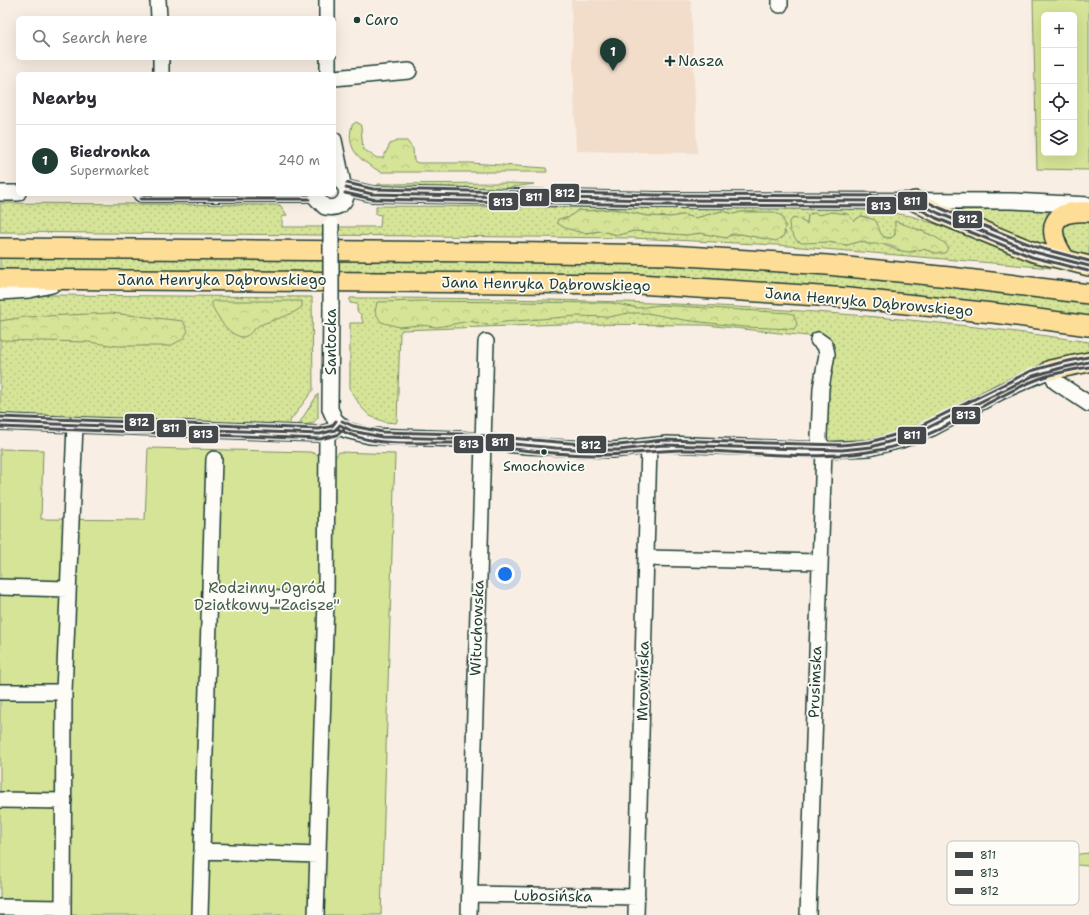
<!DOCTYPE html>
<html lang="en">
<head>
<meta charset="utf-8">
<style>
  :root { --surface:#fff; --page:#f2f2f3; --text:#2b2b33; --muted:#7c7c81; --line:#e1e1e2; --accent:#1f3d34 }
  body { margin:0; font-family:"Shantell Sans",sans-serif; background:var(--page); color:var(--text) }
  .controls { position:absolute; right:12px; top:12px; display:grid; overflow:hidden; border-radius:6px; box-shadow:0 4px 16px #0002 }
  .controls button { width:36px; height:36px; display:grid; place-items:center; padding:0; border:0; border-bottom:1px solid var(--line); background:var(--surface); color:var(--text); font:20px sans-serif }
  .you { position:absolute; left:505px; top:574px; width:14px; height:14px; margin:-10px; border:3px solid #fff; border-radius:50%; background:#1a73e8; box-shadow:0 0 0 6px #1a73e833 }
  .badge { display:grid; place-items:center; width:26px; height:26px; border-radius:50%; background:var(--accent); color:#fff; font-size:13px; font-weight:700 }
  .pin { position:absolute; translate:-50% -33px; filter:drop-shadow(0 1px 2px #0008) }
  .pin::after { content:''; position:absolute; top:21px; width:14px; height:12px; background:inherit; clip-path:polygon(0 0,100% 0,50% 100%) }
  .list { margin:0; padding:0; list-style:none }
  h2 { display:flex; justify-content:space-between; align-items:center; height:52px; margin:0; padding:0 16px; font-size:17px }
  h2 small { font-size:13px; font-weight:400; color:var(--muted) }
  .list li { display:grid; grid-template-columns:26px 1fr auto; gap:12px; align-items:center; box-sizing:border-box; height:72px; padding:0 16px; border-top:1px solid var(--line) }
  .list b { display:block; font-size:15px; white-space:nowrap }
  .list p { margin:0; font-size:13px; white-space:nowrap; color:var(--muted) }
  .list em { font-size:13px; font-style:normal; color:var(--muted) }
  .icon { flex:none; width:22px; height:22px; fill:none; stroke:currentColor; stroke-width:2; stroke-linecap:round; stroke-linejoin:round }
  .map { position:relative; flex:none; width:1089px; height:915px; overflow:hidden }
  .search { position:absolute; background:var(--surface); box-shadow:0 4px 16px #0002; left:16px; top:16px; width:320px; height:44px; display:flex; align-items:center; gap:10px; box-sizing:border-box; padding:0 14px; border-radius:6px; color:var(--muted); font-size:15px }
  .panel { position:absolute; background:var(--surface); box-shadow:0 4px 16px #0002; left:16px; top:72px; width:320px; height:124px; border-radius:6px }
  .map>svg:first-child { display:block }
</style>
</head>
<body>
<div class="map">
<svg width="1089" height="915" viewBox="0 0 1089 915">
  <defs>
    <pattern id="grass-dots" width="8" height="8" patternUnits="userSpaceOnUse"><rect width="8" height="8" fill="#d5e497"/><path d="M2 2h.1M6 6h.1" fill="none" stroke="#b6c483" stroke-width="1.8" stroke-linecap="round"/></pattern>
    <pattern id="forest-crowns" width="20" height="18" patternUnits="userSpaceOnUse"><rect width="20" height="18" fill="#d5e497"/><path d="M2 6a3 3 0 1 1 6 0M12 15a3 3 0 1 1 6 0" fill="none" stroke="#b6c483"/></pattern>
  </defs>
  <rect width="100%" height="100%" fill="#f8eee3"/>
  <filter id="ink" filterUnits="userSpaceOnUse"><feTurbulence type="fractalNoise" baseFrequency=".025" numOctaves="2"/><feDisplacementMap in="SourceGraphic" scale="8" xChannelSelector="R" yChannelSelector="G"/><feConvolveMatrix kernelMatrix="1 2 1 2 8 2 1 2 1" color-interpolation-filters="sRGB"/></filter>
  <g filter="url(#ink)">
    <path fill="#f2ddcb" d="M571 0H691L697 153 576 151Z"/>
    <path fill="url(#grass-dots)" stroke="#7a9066" fill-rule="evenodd" d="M503 183 534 184 493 190H378V184Z
      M0 203 280 205 287 215 282 217V227H380L381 215 376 214V206L848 209 886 212 911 216 1054 263 1055 266 1052 268 777 245 632 238 0 232ZM614 209 647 216 671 217 682 215 696 218 722 211 734 214 741 212H756L786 232 782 238 773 240 741 234 723 237 700 233 686 235 634 231 618 235 601 231 587 233 569 229 562 218H568L578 210 586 211ZM811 213 820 215 845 213 854 221 861 216C874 217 876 224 881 235L887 238 894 237 896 229 895 224 900 223 908 227 921 230 946 244 936 253 923 249 913 252 896 250 880 243 868 244 859 241 847 245 827 242H808L791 220 795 217 807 224 808 215Z
      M1043 209 1049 214 1045 236 1047 245 939 210Z
      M1089 216V258L1070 253 1061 234 1063 224Z
      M0 257 578 262 694 266 858 276 1089 303V317L530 274 0 270Z
      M44 295 312 297 313 390 290 421V425L26 416 0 413V297Z
      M350 298C597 298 844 305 1089 342V353C1055 361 1026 370 995 386 959 403 926 427 887 436 869 441 849 441 830 442H825L830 351 817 337 706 325 563 324 402 330 400 333 397 421 396 423 385 422 370 416 361 407 350 389V323H363L361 315 357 311V304L350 303Z
      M318 394V418L311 424 298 425Z"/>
    <path fill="url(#forest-crowns)" stroke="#7a9066" d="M356 122 360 124 361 127 363 149 377 158H383L390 144 397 141H407L413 149 414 161 418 163H470L546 168 547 172H381C361 161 345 150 352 125Z
      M614 209 647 216 671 217 682 215 696 218 722 211 734 214 741 212H774L782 216 785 224 784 235 776 241 741 234H731L726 238 700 233 686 235 634 231 618 235 601 231 583 233 565 228 557 223 558 219 568 218 578 210 586 211Z
      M831 212 848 214 854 221 861 216 875 220C881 228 878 239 891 238L895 235V221C905 225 946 238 948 248L945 253H936L923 249 909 252 902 251 886 244H868L862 241 847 245 828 242 802 243 797 241 790 231 789 223 792 219 797 218 807 224 808 215 814 213 820 215Z
      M212 301H302V307C289 317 274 319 260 325 253 328 250 337 242 337 233 336 223 326 219 318 216 313 211 307 212 301Z
      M422 301 611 303 638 308 660 305 790 313 794 315 797 324 794 329 744 327 684 320 647 313H628L609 317 577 316 504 322 488 325 470 321 437 327 420 325 399 327 381 322 375 312 377 302Z
      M111 313 183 321 188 331 183 339 170 346H117L88 342 0 340V321L25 317Z
      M1009 849 1071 855 1089 853V866L989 857Z"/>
    <path fill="#d5e497" stroke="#7a9066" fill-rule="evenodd" d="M1033 0H1089V170L1037 169ZM1044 15H1074V153H1044Z
      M148 448 310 452 333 460 339 452 395 454 381 915H0V449L43 450 41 519 145 520Z"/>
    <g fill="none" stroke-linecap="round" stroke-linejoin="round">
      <defs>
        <path id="minor" d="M158 0 159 18
          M327 0V18
          M780 5V0
          M161 58V74
          M328 58V74
          M334 78 409 71
          M334 140 343 184
          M346 188 372 194 657 200 1012 201 1089 205
          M0 193H18
          M141 194H309
          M316 194 317 199 325 207C348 212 355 184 334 178
          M0 292 29 290 52 285
          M331 306 330 409 335 420 346 430 370 436 459 439 526 446 612 450 667 444 824 450 869 448 901 440 932 428 1000 392 1050 370 1056 382 1089 404
          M818 340 825 345 827 354 821 388 819 436V441L824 450
          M0 422 320 434 335 430
          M646 558 819 562
          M0 587 67 589
          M210 597 326 600
          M0 692H64
          M0 800 64 801
          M202 851 318 855
          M470 894 637 897
          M0 907 63 908
          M63 915 64 692 75 425
          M200 915 214 459
          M316 915 326 600 327 433
          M469 915 486 342
          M636 915 649 446
          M808 915 824 450"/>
        <path id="major" d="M915 201 938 213 1034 252 1089 266
          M0 248 493 252 669 255 827 265 950 277 1089 294
          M1065 259C1045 229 1050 209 1089 212
          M0 279 638 284 849 298 1002 314 1089 326
          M1050 370 1089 362"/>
      </defs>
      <use href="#minor" stroke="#1f3d34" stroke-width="18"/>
      <use href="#major" stroke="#1f3d34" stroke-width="22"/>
      <use href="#minor" stroke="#fdfcf7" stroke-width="15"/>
      <use href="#major" stroke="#fedd96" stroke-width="19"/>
      <defs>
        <path id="minor-bridge" d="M331 225V306"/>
      </defs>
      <use href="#minor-bridge" stroke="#1f3d34" stroke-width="18" stroke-linecap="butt"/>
      <use href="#minor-bridge" stroke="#fdfcf7" stroke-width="15"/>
      <defs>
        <path id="bus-1" d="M346 188 372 194 657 200 915 201 938 213 1034 252 1089 266
          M141 194H309
          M0 422 320 434 335 430 340 425
          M340 425 352 431 382 437 462 439 556 448 593 450H619L663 445 842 450 871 447 913 435 1033 376 1061 368 1089 362"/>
        <path id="bus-2" d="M345 193 372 199 657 205 914 206 936 218 1032 257 1088 271
          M141 199H309
          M0 427 320 439 337 435 344 429
          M338 429C373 448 413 442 452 443 498 446 544 454 591 455 622 456 653 450 684 450 750 451 829 464 892 447 944 434 987 399 1036 380 1053 373 1071 370 1089 367"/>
        <path id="bus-3" d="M347 183 373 189 657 195 915 196 940 208 1036 247 1089 261
          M0 417 319 429 332 426 336 421
          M342 421 353 426 382 432 462 434 594 445H619L663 440 842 445 870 442 912 430 1031 371 1059 363 1088 357"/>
      </defs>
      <use href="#bus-1" stroke="#fdfcf7" stroke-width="6"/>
      <use href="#bus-2" stroke="#fdfcf7" stroke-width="6"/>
      <use href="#bus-3" stroke="#fdfcf7" stroke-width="6"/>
      <use href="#bus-1" stroke="#45484a" stroke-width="3"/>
      <use href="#bus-2" stroke="#45484a" stroke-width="3"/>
      <use href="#bus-3" stroke="#45484a" stroke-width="3"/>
    </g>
  </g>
  <g fill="#1f3d34" stroke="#fdfcf7" stroke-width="1.5">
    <circle cx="357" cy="20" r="4"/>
    <path d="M668 55h4v4h4v4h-4v4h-4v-4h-4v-4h4z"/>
    <circle cx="544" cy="452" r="3.5"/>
  </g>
  <g text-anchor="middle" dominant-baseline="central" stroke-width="3.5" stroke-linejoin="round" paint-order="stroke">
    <g font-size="14" fill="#1f3d34" stroke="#fdfcf7">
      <text x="544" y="466">Smochowice</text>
    </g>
    <g font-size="15" fill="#1f3d34" stroke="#fdfcf7" text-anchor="start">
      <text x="365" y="20">Caro</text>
      <text x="678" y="61">Nasza</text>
    </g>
    <g font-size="15" fill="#1f3d34" stroke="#fdfcf7">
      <text x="222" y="280">Jana Henryka Dąbrowskiego</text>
      <text transform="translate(546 284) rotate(1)">Jana Henryka Dąbrowskiego</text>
      <text transform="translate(869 302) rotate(5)">Jana Henryka Dąbrowskiego</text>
      <text transform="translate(331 342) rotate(-90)">Santocka</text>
      <text transform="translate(477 628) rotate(-88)">Wituchowska</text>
      <text transform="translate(643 681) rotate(-89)">Mrowińska</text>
      <text transform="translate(815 682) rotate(-88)">Prusimska</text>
      <text transform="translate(553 896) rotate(1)">Lubosińska</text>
    </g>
    <g font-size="15" fill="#435e48" stroke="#fdfcf7">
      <text x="267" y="588">Rodzinny Ogród<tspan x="267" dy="17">Działkowy "Zacisze"</tspan></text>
    </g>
  </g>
  <rect x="947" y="841" width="132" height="64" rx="6" fill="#fdfcf7" stroke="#bac3bc" stroke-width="1"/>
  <rect x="955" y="852" width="18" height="6" fill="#45484a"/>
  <rect x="955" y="870" width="18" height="6" fill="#45484a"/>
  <rect x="955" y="888" width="18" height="6" fill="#45484a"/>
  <g font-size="11" fill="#1f3d34">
    <text x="980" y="859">811</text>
    <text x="980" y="877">813</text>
    <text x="980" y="895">812</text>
  </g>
  <g stroke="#fdfcf7" stroke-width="1.5">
    <rect x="550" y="183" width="30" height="20" rx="4" fill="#45484a"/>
    <rect x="519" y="188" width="31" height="19" rx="4" fill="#45484a"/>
    <rect x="897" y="191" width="31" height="20" rx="4" fill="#45484a"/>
    <rect x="488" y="192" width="31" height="19" rx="4" fill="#45484a"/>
    <rect x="866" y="196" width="31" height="19" rx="4" fill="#45484a"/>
    <rect x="952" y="210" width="31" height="19" rx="4" fill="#45484a"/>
    <rect x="951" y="406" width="30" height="19" rx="4" fill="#45484a"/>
    <rect x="124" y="413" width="31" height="19" rx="4" fill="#45484a"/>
    <rect x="156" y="419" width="31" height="19" rx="4" fill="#45484a"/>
    <rect x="188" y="425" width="31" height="19" rx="4" fill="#45484a"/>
    <rect x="897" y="426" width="30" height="19" rx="4" fill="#45484a"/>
    <rect x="485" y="433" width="30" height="19" rx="4" fill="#45484a"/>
    <rect x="453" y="435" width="31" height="19" rx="4" fill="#45484a"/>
    <rect x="576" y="435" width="31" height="19" rx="4" fill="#45484a"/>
  </g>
  <g font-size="11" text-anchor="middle" font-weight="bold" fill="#fff">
    <text x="565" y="197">812</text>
    <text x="534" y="201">811</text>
    <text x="912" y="205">811</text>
    <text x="503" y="206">813</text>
    <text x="881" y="210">813</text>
    <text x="968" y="223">812</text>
    <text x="966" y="419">813</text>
    <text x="139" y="426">812</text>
    <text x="171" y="432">811</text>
    <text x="203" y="438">813</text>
    <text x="912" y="439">811</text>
    <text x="500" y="446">811</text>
    <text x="469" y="448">813</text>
    <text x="591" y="449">812</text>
  </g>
</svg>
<div class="controls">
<button>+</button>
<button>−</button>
<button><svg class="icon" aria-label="locate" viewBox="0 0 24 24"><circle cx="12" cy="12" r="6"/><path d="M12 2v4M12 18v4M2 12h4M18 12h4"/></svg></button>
<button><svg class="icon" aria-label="layers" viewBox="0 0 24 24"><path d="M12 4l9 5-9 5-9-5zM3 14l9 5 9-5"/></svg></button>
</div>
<div class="you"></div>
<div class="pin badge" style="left:613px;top:71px">1</div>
<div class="search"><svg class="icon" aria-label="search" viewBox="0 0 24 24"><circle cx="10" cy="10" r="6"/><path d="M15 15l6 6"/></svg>Search here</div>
<section class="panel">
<h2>Nearby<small></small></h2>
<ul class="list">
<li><span class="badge">1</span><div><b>Biedronka</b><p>Supermarket</p></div><em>240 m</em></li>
</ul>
</section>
</div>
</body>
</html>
